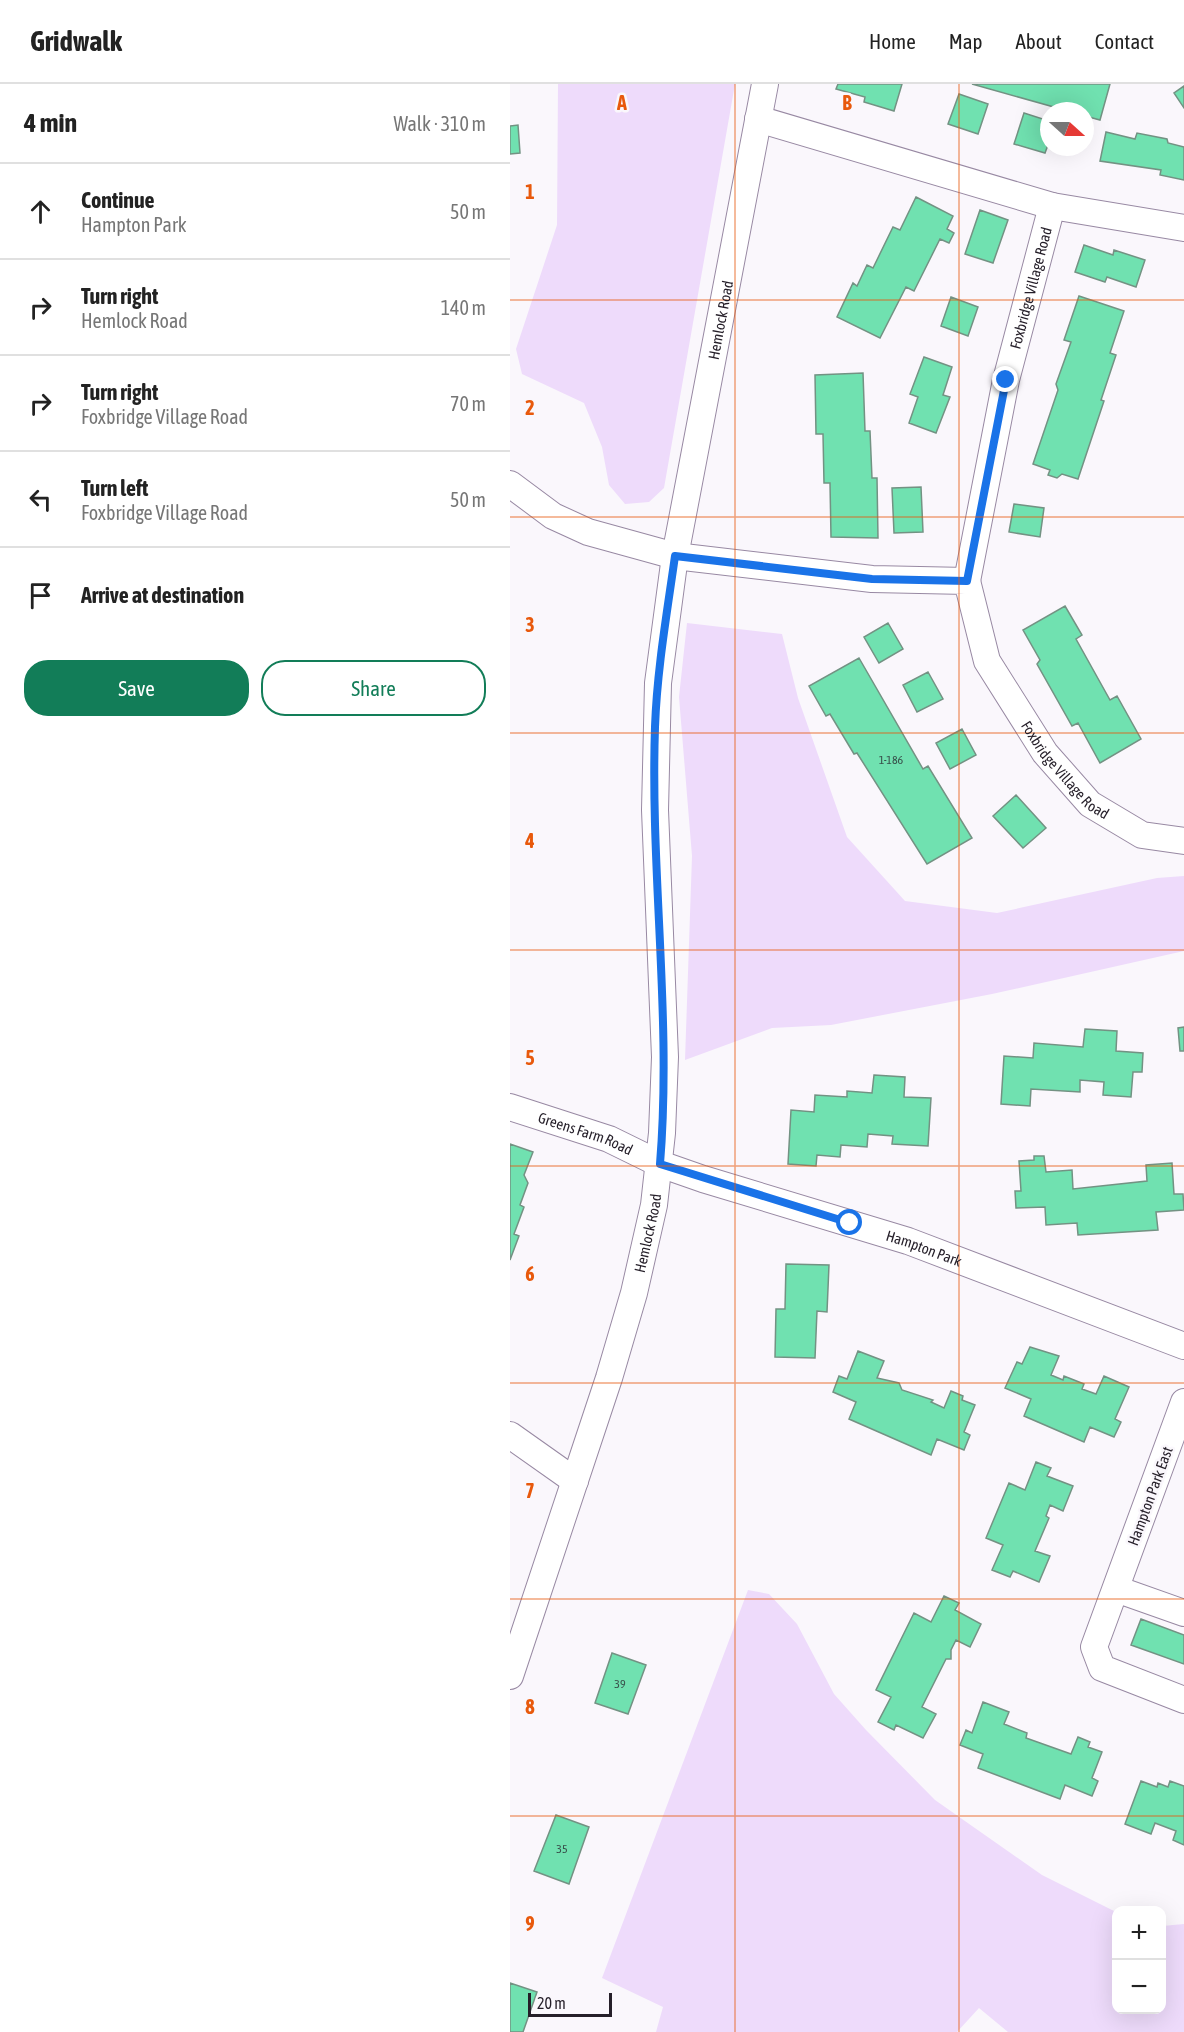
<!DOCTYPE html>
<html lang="en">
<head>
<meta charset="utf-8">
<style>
  :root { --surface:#fff; --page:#f2f2f2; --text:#222; --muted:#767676; --line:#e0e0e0; --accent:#127d58 }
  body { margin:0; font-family:"Asap Condensed",sans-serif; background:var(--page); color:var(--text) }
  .controls { position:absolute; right:18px; bottom:18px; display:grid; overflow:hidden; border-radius:12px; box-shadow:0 6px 24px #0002 }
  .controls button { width:54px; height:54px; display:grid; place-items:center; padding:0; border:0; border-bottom:2px solid var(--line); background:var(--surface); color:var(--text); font:30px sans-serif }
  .compass { position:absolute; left:530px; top:18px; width:54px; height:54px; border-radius:50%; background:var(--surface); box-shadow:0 6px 24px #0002; rotate:111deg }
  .scale { position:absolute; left:18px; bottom:15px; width:84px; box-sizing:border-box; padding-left:6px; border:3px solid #251f29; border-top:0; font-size:16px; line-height:21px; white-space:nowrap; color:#251f29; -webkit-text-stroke:4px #faf7fc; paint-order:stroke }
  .stop { position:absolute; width:18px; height:18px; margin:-14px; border:4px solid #1a73e8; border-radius:50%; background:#fff }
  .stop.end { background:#1a73e8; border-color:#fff; box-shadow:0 2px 6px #0008 }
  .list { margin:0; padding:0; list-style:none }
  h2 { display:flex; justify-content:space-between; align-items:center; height:78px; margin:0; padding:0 24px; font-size:26px }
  h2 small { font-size:20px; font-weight:400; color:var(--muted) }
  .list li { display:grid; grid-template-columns:39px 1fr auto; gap:18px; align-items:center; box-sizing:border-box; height:96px; padding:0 24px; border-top:2px solid var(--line) }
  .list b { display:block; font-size:22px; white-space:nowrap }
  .list p { margin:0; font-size:20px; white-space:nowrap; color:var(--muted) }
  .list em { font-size:20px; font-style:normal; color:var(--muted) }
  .actions { display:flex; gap:12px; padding:18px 24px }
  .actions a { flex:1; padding:14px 0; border:2px solid var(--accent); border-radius:24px; text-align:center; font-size:21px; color:var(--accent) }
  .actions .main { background:var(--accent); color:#fff }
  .icon { flex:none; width:33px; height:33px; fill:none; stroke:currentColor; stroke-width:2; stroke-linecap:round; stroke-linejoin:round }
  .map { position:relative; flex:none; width:674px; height:1948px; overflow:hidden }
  header { display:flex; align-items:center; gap:36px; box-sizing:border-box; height:84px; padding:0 30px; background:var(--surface); border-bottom:2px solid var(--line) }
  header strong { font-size:28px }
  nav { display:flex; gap:33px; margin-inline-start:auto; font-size:21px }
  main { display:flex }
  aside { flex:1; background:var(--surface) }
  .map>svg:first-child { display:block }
</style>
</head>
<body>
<header>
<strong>Gridwalk</strong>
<nav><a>Home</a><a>Map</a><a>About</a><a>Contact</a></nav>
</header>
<main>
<aside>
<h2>4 min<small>Walk · 310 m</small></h2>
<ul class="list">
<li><svg class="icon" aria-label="ahead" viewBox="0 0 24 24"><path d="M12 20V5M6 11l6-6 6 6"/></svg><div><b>Continue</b><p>Hampton Park</p></div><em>50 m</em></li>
<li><svg class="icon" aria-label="right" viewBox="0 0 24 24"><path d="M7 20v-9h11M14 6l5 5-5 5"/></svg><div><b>Turn right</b><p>Hemlock Road</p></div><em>140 m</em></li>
<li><svg class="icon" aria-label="right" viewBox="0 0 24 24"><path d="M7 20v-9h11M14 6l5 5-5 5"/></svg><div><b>Turn right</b><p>Foxbridge Village Road</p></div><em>70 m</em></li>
<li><svg class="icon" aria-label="left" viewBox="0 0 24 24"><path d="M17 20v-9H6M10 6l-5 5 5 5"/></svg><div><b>Turn left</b><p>Foxbridge Village Road</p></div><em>50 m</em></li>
<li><svg class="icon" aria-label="arrive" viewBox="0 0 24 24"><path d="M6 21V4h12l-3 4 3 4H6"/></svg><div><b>Arrive at destination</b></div></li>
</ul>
<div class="actions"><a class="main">Save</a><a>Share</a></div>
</aside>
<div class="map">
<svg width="674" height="1948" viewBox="0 0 674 1948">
  <rect width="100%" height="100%" fill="#faf7fc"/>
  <path fill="#eedbfb" d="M48 0H225L154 404 139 418 115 420 99 401 92 363 74 319 12 290 6 265 47 141Z
    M177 539 272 550 288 614 337 753 395 817 487 829 647 794 674 792V867L482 910 321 941 262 944 175 976 182 772 169 613Z
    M238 1506 259 1510 287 1540 324 1610 356 1646 425 1716 532 1791 606 1828V1926H652V1842L674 1840V1948H498L469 1924 447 1948H146L153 1923 92 1894Z"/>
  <path fill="#70e1b0" stroke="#739283" stroke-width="1.5" d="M328 0H392L384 27 354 18 355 13 326 5Z
    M462 0H600L590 36 575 32V27H558Z
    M674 2V24L664 9Z
    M449 10 478 20 468 50 438 40Z
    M514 29 539 37V58L535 69 504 60Z
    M8 41 10 69 0 70V42Z
    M596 48 625 55 627 49 657 55 658 59 674 63V96L650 91 651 86 590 77Z
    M406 113 443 132 437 145 444 149 439 159 430 155 404 207 396 203 370 254 327 233 343 199 347 202 357 181 363 184 383 143 390 146Z
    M470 126 498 136 483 179 455 170Z
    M574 161 603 171 604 166 635 176 626 203 597 193 595 198 565 188Z
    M569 212 614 227 600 269 606 271 591 316 594 317 568 395 552 390 547 394 538 391 540 386 523 380 548 306 546 300 561 258 554 256Z
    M441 213 468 223 458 252 431 242Z
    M414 273 442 283 433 311 440 313 426 349 399 339 408 313 400 310Z
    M353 289 355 347H360L362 394H367L368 454 321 453 320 399H314L313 350H306L305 291Z
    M411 403 413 448 384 449 382 404Z
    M504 420 534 424 530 453 499 448Z
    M555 522 572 551 566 555 600 616 607 612 631 655 590 679 568 639 562 642 527 580 530 576 513 546Z
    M378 539 393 565 369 579 354 553Z
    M349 574 413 685 418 682 462 754 417 780 347 669 344 670 320 630 316 632 299 602Z
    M418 588 433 615 407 628 393 601Z
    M452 645 466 671 440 685 426 659Z
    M506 711 536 744 513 764 483 732Z
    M674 943V967H670L668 944Z
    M575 945 607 947 606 967 633 969 632 988H623L621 1013 593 1011 594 998 570 996V1008L521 1005 520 1022 491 1020 494 972 523 974 524 959 573 963Z
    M364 991 395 993 394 1013 421 1014 418 1062 382 1060 383 1052 358 1050 357 1063 331 1061 330 1073 307 1071 306 1082 278 1080 281 1026 304 1028 305 1011 337 1013V1007L362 1009Z
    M0 1060 23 1068 14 1091 18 1099 10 1121 14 1123 4 1150 9 1152 0 1176Z
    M524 1072H534L536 1088 562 1086 563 1105 637 1097 636 1081 662 1079 664 1110H673L674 1126 646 1128 648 1146 568 1151 567 1139 536 1141 535 1123 506 1124 505 1107H511L509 1077 524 1076Z
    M276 1180 319 1181 317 1228 307 1227 305 1274 265 1273 266 1225H275Z
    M520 1263 549 1272 541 1291 553 1296 554 1292 574 1300 572 1305 586 1310 594 1292 619 1303 605 1335 611 1338 604 1353 580 1343 574 1358 514 1332 521 1315 495 1304 507 1278 512 1280Z
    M348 1267 374 1277 367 1294 389 1299 392 1306 423 1316 421 1318 434 1324 441 1307 453 1312 452 1316 465 1321 454 1348 460 1351 454 1366 427 1355 421 1371 339 1335 346 1318 323 1308 329 1292 337 1295Z
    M526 1378 541 1384 537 1392 563 1402 553 1427 540 1421 536 1432 539 1434 525 1467 540 1472 529 1498 503 1487 500 1493 482 1486 493 1461 476 1454 499 1399 515 1406Z
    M434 1512 449 1519 445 1526 471 1540 460 1563 446 1556 441 1566V1575H436L412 1623 426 1630 413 1654 386 1641 384 1646 368 1638 381 1613 366 1606 404 1529 421 1538Z
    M631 1535 674 1551V1580L621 1561Z
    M102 1569 136 1581 118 1630 85 1619Z
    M473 1618 499 1628 494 1640 517 1649 516 1654 561 1670 568 1653 580 1658 578 1663 592 1668 582 1694 588 1697 582 1712 555 1701 550 1715 468 1684 473 1670 450 1661 456 1646 462 1649Z
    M631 1697 647 1703 648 1699 658 1703 660 1697 674 1702V1761L663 1756 666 1747 645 1739 641 1750 615 1740Z
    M46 1731 79 1743 59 1800 24 1787Z
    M0 1899 27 1908 13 1948H0Z"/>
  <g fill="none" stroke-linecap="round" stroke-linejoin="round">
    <defs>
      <g id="minor">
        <path d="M248 35 542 122"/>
        <path id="s1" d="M0 400 43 432 78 448 165 472 362 495 457 497 477 577 535 669 580 720 632 751 674 757"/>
        <path id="s2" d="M457 497 496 296 542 122 674 144"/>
        <path id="s3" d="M0 1023 99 1055 150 1080 193 1095 398 1157 674 1262"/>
        <path d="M674 1318 584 1563 592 1584 674 1616"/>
        <path d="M0 1351 65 1397"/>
        <path d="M606 1505 674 1529"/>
        <path id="s4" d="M0 1592 99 1294 124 1209 144 1121 152 1049 155 973 145 726 148 599 165 472 255 0"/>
      </g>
    </defs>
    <use href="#minor" stroke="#9889a3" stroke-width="28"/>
    <use href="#minor" stroke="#fff" stroke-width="26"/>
  </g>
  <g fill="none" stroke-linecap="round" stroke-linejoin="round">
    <path stroke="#1a73e8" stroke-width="8" d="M340 1139 150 1080C162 934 140 789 145 643 147 586 157 529 165 472L362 495 457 497 496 296"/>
  </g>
  <path fill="none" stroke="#e8590c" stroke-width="1.5" stroke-opacity="0.55" d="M225 0V1948M449 0V1948M0 216H674M0 433H674M0 649H674M0 866H674M0 1082H674M0 1299H674M0 1515H674M0 1732H674"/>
  <g text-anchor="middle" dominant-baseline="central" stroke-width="5" stroke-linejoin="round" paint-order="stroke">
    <g font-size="12" fill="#38504b">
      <text x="381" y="676">1-186</text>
      <text x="110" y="1600">39</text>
      <text x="52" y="1765">35</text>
    </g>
    <g font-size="15" fill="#251f29" stroke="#faf7fc">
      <text stroke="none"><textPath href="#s2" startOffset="300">Foxbridge Village Road</textPath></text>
      <text stroke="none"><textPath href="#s4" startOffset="1384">Hemlock Road</textPath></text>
      <text stroke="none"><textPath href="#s1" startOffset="693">Foxbridge Village Road</textPath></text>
      <text stroke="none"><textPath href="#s3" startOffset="80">Greens Farm Road</textPath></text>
      <text stroke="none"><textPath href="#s4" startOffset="464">Hemlock Road</textPath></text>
      <text stroke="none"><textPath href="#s3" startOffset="438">Hampton Park</textPath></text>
      <text transform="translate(640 1412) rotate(-70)">Hampton Park East</text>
    </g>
  </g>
  <g font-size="20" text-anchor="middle" font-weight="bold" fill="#e8590c" stroke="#faf7fc" stroke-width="5" stroke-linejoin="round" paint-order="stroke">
    <text x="112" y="26">A</text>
    <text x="337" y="26">B</text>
    <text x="20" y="115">1</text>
    <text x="20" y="331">2</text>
    <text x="20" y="548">3</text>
    <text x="20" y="764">4</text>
    <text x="20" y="981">5</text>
    <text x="20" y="1197">6</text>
    <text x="20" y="1414">7</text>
    <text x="20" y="1630">8</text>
    <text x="20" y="1847">9</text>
  </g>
</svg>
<div class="controls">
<button>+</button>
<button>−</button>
</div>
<svg class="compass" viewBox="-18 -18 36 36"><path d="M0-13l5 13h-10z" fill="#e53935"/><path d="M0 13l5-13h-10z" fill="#767676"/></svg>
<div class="scale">20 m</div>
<div class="stop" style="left:340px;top:1139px"></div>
<div class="stop end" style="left:496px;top:296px"></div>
</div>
</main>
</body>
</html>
